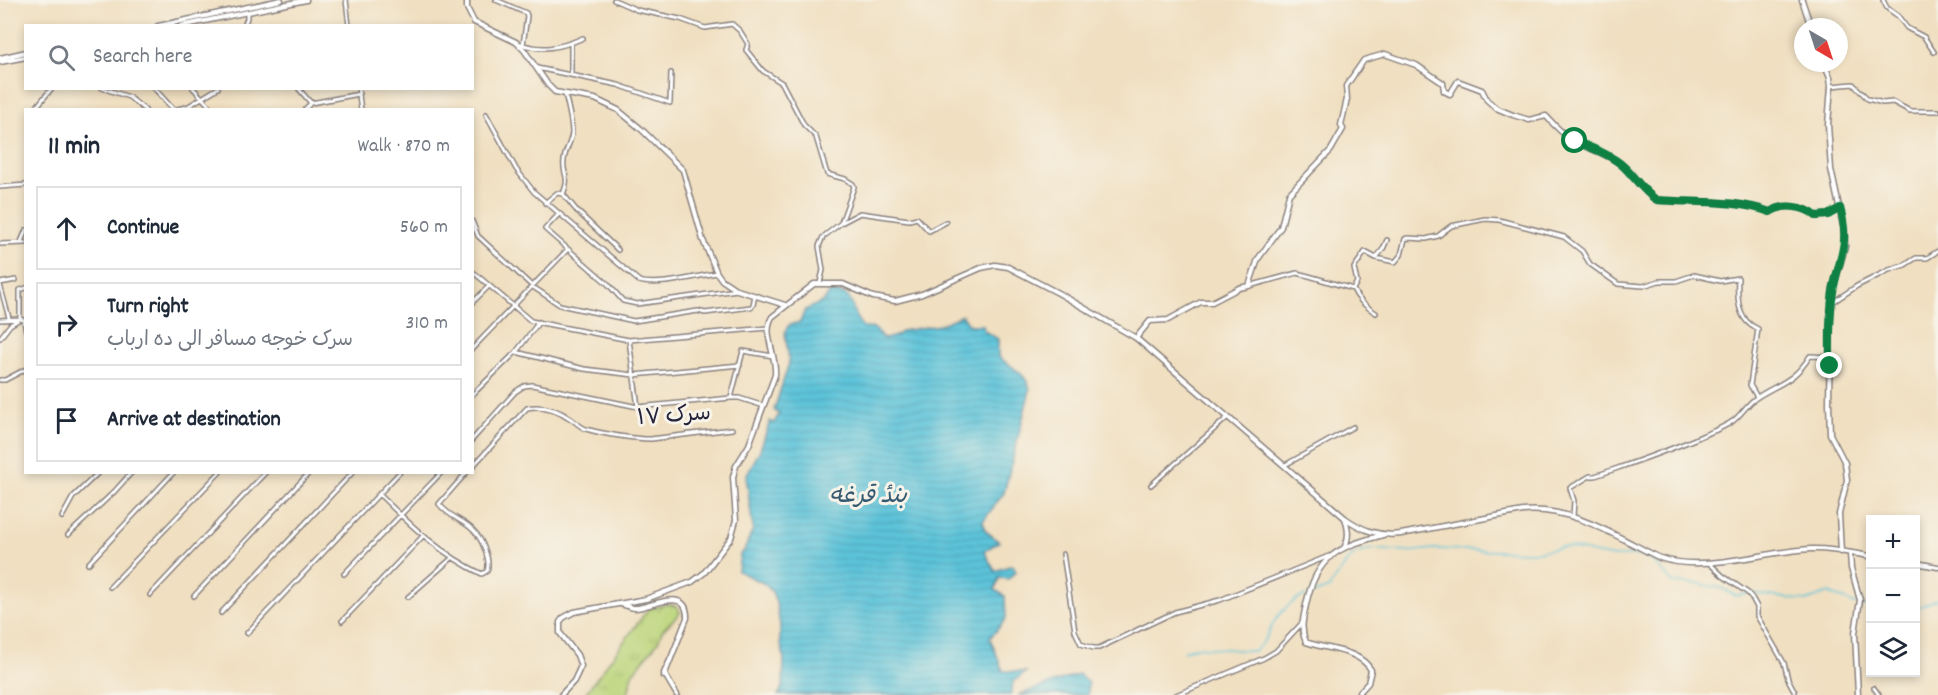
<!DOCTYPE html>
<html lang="en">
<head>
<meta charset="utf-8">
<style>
  :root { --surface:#fff; --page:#f6f6f7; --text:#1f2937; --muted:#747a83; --line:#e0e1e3 }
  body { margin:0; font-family:Dekko,"Playpen Sans Arabic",sans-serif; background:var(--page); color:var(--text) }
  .controls { position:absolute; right:18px; bottom:18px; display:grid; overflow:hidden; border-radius:0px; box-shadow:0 3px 9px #0003 }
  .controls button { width:54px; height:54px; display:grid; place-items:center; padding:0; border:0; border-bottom:2px solid var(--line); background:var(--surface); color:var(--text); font:30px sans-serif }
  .compass { position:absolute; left:1794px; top:18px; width:54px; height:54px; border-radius:50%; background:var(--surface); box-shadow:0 3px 9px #0003; rotate:141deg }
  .stop { position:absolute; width:18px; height:18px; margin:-14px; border:4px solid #0b8043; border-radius:50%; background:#fff }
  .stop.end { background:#0b8043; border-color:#fff; box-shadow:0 2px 6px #0008 }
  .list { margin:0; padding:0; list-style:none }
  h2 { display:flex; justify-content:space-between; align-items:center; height:78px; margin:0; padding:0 24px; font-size:26px }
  h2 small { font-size:20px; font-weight:400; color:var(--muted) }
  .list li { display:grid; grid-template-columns:39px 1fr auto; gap:18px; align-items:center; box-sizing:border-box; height:84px; margin:0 12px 12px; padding:0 12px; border:2px solid var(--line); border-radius:0px }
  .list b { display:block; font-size:22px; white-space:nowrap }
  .list p { margin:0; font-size:20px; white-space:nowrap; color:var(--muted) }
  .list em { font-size:20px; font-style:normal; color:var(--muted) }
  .icon { flex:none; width:33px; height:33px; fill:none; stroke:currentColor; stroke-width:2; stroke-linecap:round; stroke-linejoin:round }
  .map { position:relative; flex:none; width:1938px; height:695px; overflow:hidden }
  .search { position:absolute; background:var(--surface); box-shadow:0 3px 9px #0003; left:24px; top:24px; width:450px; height:66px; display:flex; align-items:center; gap:15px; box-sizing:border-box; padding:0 21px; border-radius:0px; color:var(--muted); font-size:22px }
  .panel { position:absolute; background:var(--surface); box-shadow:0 3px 9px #0003; left:24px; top:108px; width:450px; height:366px; border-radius:0px }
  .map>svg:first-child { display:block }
</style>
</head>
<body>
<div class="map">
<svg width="1938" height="695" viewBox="0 0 1938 695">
  <defs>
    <pattern id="grass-tufts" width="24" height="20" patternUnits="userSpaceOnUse" patternTransform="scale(1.5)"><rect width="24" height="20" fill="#bcd57b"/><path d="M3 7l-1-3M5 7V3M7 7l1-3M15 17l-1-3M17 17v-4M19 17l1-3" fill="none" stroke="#a1b76b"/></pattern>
    <pattern id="water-rules" width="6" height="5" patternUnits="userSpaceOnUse" patternTransform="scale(1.5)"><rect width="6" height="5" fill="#5cc3d9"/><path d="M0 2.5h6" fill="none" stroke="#50a7bb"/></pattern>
  </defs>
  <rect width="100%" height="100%" fill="#f7f3e8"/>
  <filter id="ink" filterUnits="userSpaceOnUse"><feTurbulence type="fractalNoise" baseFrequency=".0167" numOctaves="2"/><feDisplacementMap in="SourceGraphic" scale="12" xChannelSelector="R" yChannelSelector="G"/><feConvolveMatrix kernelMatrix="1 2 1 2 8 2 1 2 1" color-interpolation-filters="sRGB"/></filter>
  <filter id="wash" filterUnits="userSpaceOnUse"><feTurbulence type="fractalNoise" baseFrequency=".008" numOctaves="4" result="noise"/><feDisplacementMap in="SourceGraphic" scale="24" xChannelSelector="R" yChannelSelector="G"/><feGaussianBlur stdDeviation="1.35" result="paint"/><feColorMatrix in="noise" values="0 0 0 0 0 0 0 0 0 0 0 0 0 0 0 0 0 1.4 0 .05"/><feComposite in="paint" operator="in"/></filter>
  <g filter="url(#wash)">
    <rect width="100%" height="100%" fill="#f0dfc0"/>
    <path fill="url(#grass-tufts)" stroke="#6f7c5b" stroke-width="1.5" d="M669 604 678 607 680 613 662 631 658 642 632 674 628 695H584L649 608Z"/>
    <path fill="url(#water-rules)" stroke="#3f728a" stroke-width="1.5" d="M830 292C860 291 846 311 864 328 874 328 877 328 881 337L885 339 896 336 902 331 940 325 962 315 969 325H983L984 331 998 339V356C1010 367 1027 373 1030 390L1004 493 983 521 985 530 999 542 984 551 995 571 1013 565 1016 572 1008 579 999 578 995 590 1005 596 1006 619 990 638 1003 671 1026 672 1013 682 1011 695H778L783 687 784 656 780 643V625L776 602 772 592 765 584 738 571 740 555 744 551 753 529 746 476 760 450 770 421 774 423 779 414 774 410 789 363 785 332 789 325 800 322 805 310 824 301Z
      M1079 674 1088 683V695H1018Z"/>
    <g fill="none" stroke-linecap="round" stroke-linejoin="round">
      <path stroke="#5cc3d9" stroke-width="1.5" d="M1310 595 1329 588 1348 560 1355 554 1372 549 1407 552 1434 549 1537 552 1562 547 1571 548 1613 557 1635 555 1644 557 1653 561 1673 583 1698 584 1721 588 1736 596 1751 593 1806 601 1829 593 1855 604 1870 606
        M1916 608 1938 599
        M1184 651 1195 647 1254 651C1265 643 1267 635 1273 624 1279 613 1293 599 1306 596"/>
    </g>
  </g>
  <g filter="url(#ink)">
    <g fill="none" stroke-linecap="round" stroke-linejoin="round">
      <defs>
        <path id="minor" d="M346 0 349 26
          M496 0 526 13 527 16 523 45
          M614 0 637 10 680 19 705 28 732 24 740 31 748 44 746 50 763 71 782 83 804 125 816 137 827 174 845 179 853 184 854 187 841 223
          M1883 0 1887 8 1898 16 1907 28 1924 37 1934 52
          M244 26 247 18V12
          M518 43C541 52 560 48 583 38
          M537 68 618 85 670 103 671 73
          M571 75V43
          M1831 86 1853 84 1868 99 1883 103 1893 102 1910 111H1938
          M102 88 129 97 145 110
          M154 88 173 109
          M193 88 213 110
          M298 88 311 103
          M358 88 361 110
          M34 110 52 88
          M172 110 187 107 218 88
          M304 110 311 103 359 94
          M486 114 516 169 534 192 639 281C658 287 696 276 717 273
          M0 187 26 185
          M563 194C571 175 562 175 564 161 564 152 571 143 572 133 572 121 568 106 565 94
          M563 194 577 211 618 250
          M545 203 557 193 563 194
          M558 215 545 229 608 284 623 301 637 304 737 290
          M472 221 478 236 533 287 560 305 634 321 698 311 705 313 751 307 753 305 755 295
          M21 242 26 230
          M0 244 26 243
          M1376 258 1383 249 1387 240
          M472 271 531 321 629 340 768 328
          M0 283 16 280
          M820 283 823 270 819 246 823 237 841 223 860 213 909 220 917 218 929 231 946 222
          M0 285 9 318
          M1249 286 1297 273C1315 277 1334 284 1353 289 1358 300 1365 306 1376 313
          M1353 289 1357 282 1354 268 1365 252 1376 258 1395 262 1401 255 1405 239 1407 238 1426 239 1438 236 1451 226 1485 219 1499 220 1564 237 1582 251 1590 264 1618 284 1643 286 1659 281H1676L1694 275 1720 281 1738 278C1737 297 1737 321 1758 329L1750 385 1757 397
          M1833 302 1857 286 1889 270 1905 265 1916 258H1927L1938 251
          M472 303 488 287
          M0 320 20 319 26 321
          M24 321 26 331
          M0 338 10 325 20 319V290L26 288
          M629 340 638 407
          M472 349 568 249
          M516 352 584 369 634 375 740 365
          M0 380H5L26 369
          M472 395 516 352 539 322
          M764 406 739 398H731L743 351 773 356
          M472 440 515 392 524 386 532 385 638 407 731 398
          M1285 465 1353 427
          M472 467 527 408C543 405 557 409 571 419 576 422 580 427 586 429 604 434 633 439 651 439L732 429
          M1151 485 1228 417
          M379 494C411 526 442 555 482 574L487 571C491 560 482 539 474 531 464 520 450 518 439 504L467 472
          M1573 516 1574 501 1570 488 1590 476H1595C1632 463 1669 451 1704 435 1714 431 1725 427 1733 421 1742 414 1747 404 1756 398 1779 383 1794 382 1810 356L1829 357
          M62 517 73 497 99 472
          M68 535 114 492 132 472
          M1063 554 1075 631 1081 644 1093 648H1099L1175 612 1220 600 1329 556
          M1709 563 1723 576 1748 593 1752 598 1757 607V616L1784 663 1788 679 1795 692
          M88 564 174 472
          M344 574 442 472
          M110 587 220 472
          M150 595 266 472
          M194 596 310 472
          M408 597 452 558
          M221 613 353 472
          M342 621 423 536
          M247 633 400 472
          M1874 688 1879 695
          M1176 695 1264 658 1276 651 1302 623"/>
        <path id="tertiary" d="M1802 0 1811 27
          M1824 63 1830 77 1831 86 1828 125 1831 169 1844 230 1845 247 1833 288 1830 324 1829 403 1830 434 1845 463 1847 480 1839 514 1841 552
          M1136 338 1150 321 1168 320 1201 302H1212L1239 288 1249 286 1258 259 1281 227 1289 194 1331 150 1343 129 1341 125 1347 99 1346 86 1364 60 1385 54 1416 65 1443 83 1444 91 1450 94 1458 81 1482 90 1487 100 1496 108 1513 115 1529 120 1546 116C1554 125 1563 135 1574 141 1589 149 1607 153 1621 164 1633 173 1644 194 1657 200 1694 203 1735 199 1770 212 1783 203 1805 206 1816 216L1828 215 1840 208
          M1344 548C1350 538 1348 528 1345 518
          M1850 553 1851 568 1860 600 1855 633 1858 695
          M621 604C626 605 631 608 635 608 650 608 688 585 687 618L664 676
          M672 656 664 673 677 695
          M1357 695 1368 683 1371 670C1359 649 1327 650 1306 642 1300 629 1303 619 1306 605 1316 556 1338 547 1383 535"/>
        <path id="secondary" d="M467 0V8L474 22 516 42 524 50 548 85 555 92 595 99 618 110 641 129 683 170 703 240 717 273 722 280 737 290 785 305
          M158 26 281 0
          M181 26 306 0
          M0 58 26 52
          M0 62 26 57
          M1916 563 1938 567
          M561 695 574 681 581 666 577 655 560 633V622L563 618 574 612 646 599 692 582 704 573 731 538 736 520 733 477 736 466 749 445 775 375C777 355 762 334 772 317L814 284H843L873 297 895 301 922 294 981 268 995 265 1008 267 1060 294 1136 338 1345 518C1362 530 1379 537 1401 534L1523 511C1572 506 1617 537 1660 558 1703 573 1766 551 1811 549 1831 548 1851 553 1870 556"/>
      </defs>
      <use href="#minor" stroke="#89807e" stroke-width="6"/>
      <use href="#tertiary" stroke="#89807e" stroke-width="7"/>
      <use href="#secondary" stroke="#89807e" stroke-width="7"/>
      <use href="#minor" stroke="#fff" stroke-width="3"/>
      <use href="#tertiary" stroke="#fff" stroke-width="4"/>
      <use href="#secondary" stroke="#fff" stroke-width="4"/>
    </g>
  </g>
  <g fill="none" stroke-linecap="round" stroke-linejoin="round" filter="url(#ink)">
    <path stroke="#0b8043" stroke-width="8" d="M1575 141C1591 148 1610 154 1623 166 1633 175 1645 194 1657 200 1694 203 1735 199 1770 212 1783 203 1805 206 1816 216L1828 215 1840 208C1850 241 1840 256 1834 286 1829 312 1830 340 1830 366"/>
  </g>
  <g text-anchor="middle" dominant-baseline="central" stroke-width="6" stroke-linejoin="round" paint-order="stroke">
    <g font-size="22" fill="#22223b" stroke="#f7f3e8">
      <text transform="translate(674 417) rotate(-4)">سرک ۱۷</text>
    </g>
    <g font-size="24" font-style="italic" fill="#365a72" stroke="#f7f3e8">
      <text x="868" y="497">بندٔ قرغه</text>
    </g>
  </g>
</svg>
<div class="controls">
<button>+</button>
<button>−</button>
<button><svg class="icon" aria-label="layers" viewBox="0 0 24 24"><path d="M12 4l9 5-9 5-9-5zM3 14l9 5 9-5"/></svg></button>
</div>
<svg class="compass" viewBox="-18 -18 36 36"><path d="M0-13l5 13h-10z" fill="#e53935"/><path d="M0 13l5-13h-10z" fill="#747a83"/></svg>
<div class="stop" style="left:1575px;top:141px"></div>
<div class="stop end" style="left:1830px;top:366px"></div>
<div class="search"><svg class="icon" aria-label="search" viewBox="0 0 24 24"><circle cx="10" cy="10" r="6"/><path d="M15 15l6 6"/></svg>Search here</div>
<section class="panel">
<h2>11 min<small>Walk · 870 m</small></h2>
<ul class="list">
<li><svg class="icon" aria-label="ahead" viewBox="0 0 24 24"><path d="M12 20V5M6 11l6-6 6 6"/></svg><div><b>Continue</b></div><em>560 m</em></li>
<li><svg class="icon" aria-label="right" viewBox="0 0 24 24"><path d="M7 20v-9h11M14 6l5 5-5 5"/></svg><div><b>Turn right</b><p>سرک خوجه مسافر الی ده ارباب</p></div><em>310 m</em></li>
<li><svg class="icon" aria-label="arrive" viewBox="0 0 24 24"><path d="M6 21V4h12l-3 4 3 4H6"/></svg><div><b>Arrive at destination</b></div></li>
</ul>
</section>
</div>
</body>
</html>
